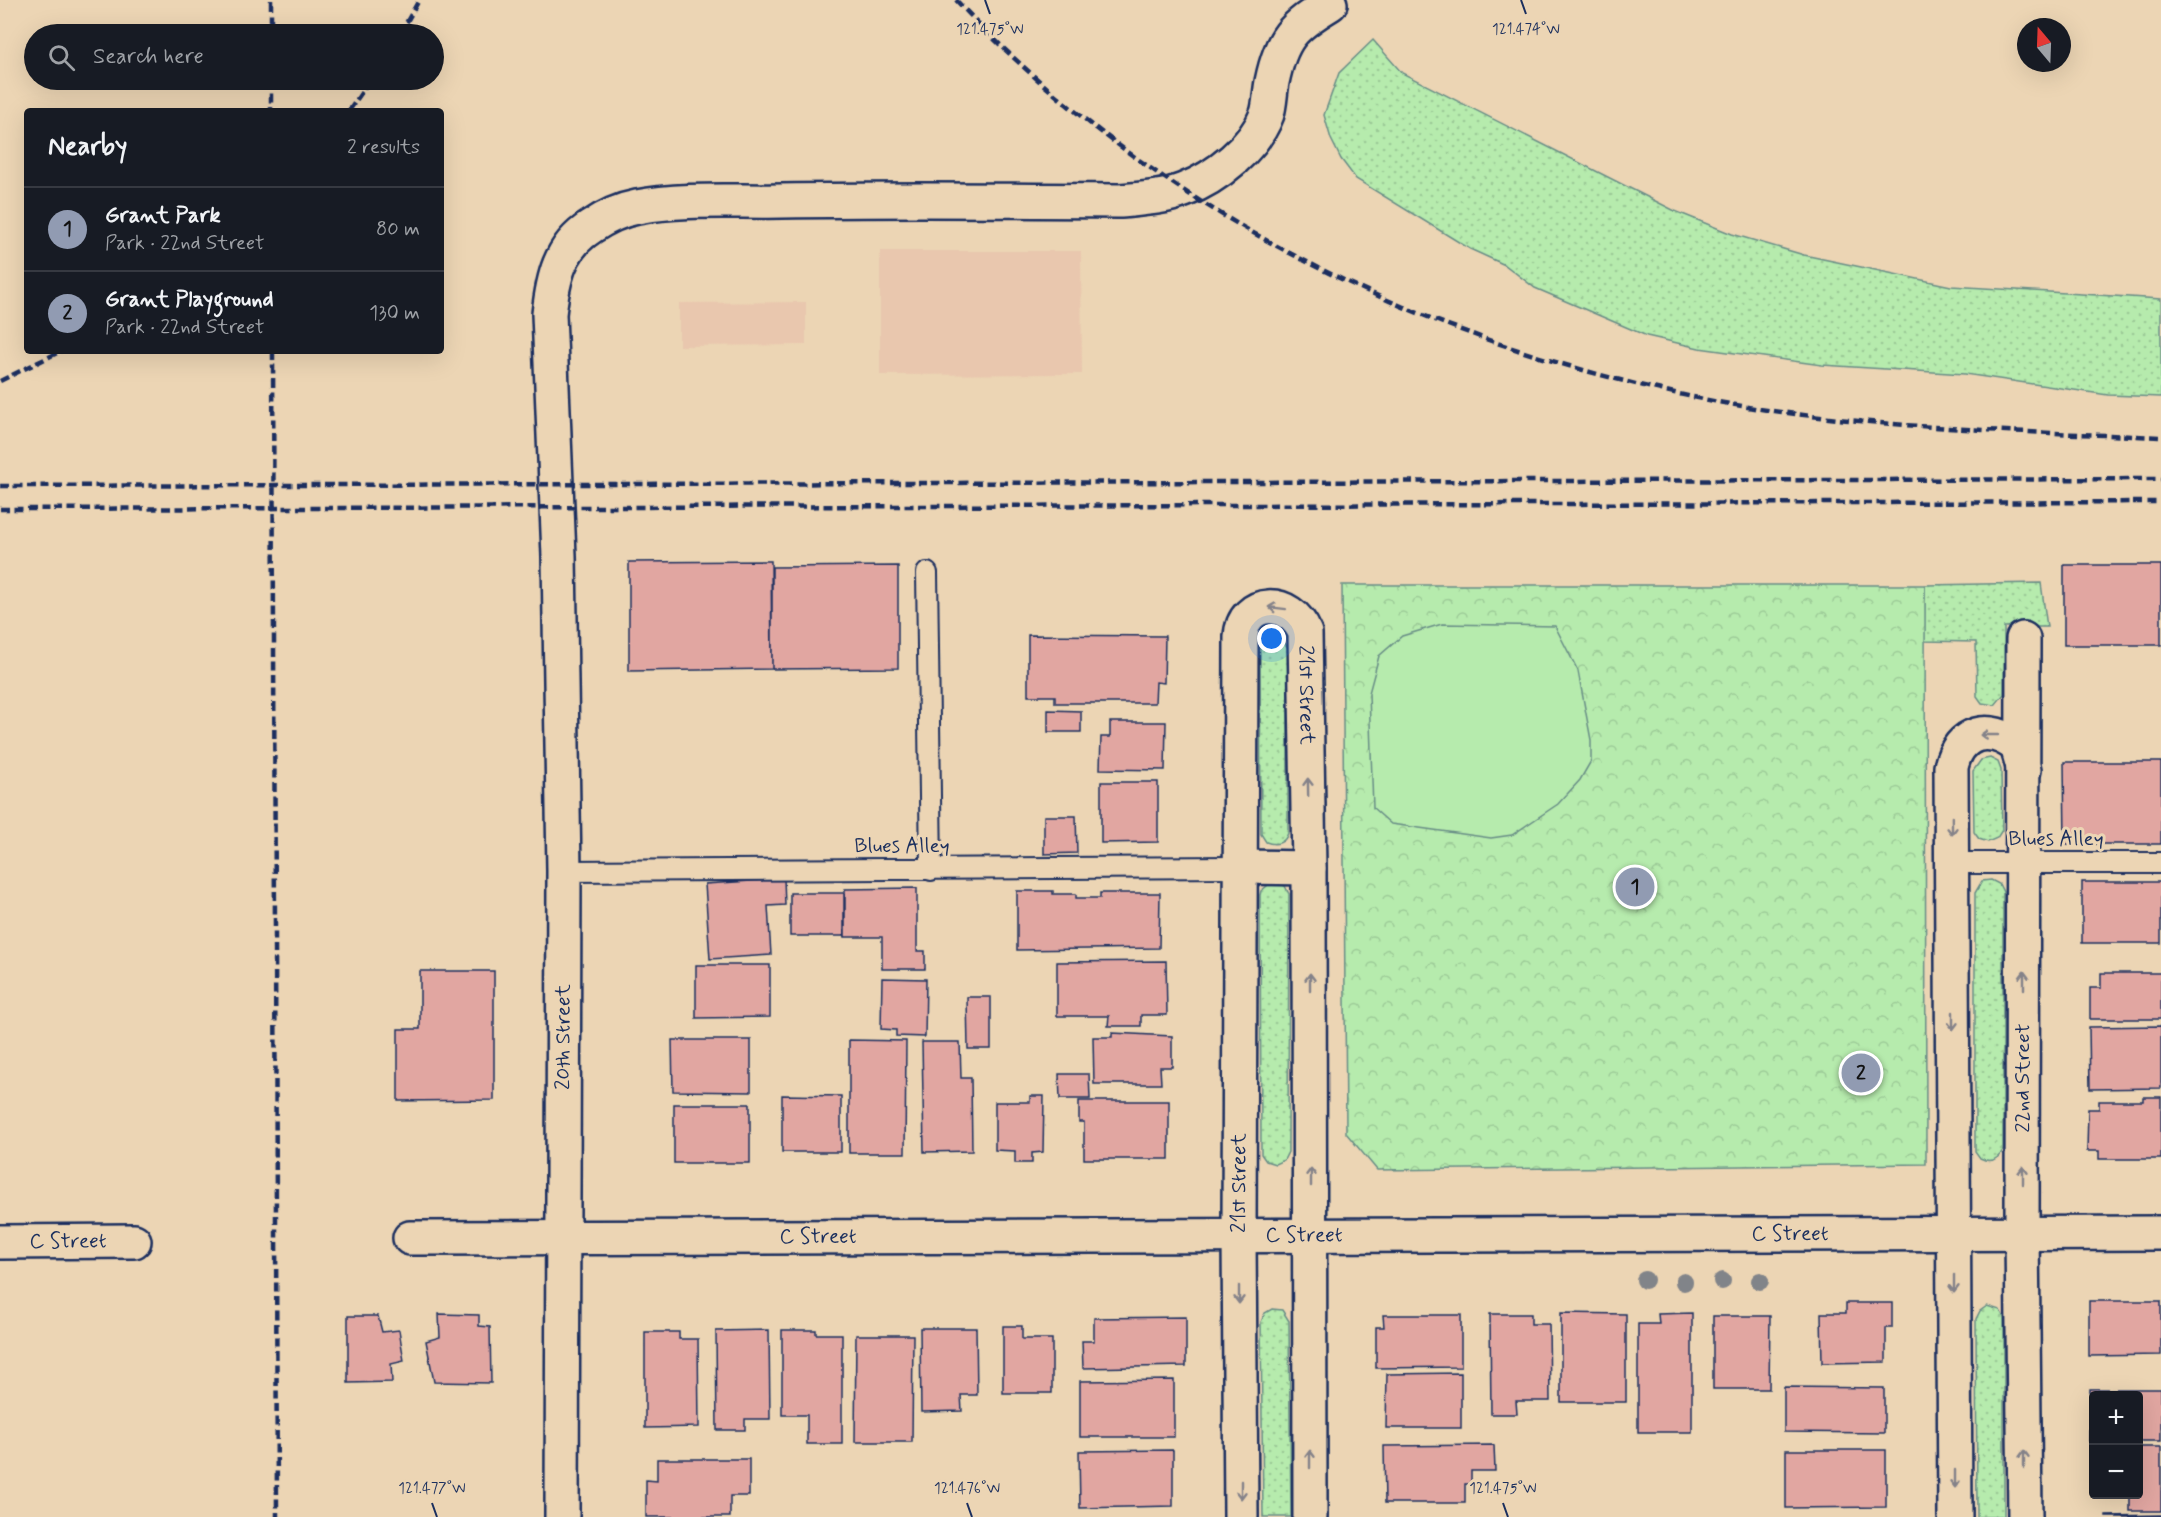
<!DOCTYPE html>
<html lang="en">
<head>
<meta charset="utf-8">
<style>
  :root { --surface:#171b24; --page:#20242c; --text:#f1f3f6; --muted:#9ea1a6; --line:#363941; --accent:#919bb2 }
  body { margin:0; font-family:Mynerve,sans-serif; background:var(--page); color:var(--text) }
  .controls { position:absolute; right:18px; bottom:18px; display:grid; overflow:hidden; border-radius:6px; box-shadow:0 6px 24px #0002 }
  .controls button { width:54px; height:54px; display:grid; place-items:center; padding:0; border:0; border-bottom:2px solid var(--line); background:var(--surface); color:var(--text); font:30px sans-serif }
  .compass { position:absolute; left:2017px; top:18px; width:54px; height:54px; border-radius:50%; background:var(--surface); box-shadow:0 6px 24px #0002; rotate:341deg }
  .you { position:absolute; left:1272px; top:639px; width:21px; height:21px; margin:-15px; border:4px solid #fff; border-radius:50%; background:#1a73e8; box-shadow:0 0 0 9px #1a73e833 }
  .badge { display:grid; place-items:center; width:39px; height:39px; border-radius:50%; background:var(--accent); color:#111; font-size:20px; font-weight:700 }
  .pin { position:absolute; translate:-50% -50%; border:3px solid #fff; box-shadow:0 2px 6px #0006 }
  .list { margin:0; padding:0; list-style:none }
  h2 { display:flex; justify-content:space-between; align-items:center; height:78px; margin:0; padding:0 24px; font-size:26px }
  h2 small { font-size:20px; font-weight:400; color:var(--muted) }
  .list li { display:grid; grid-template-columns:39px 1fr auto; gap:18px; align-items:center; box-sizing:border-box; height:84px; padding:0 24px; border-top:2px solid var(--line) }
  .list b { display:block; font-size:22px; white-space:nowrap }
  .list p { margin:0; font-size:20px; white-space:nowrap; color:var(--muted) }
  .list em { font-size:20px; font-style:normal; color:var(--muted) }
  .icon { flex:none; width:33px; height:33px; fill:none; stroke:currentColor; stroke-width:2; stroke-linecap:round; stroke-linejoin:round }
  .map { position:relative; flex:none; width:2161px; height:1517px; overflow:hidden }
  .search { position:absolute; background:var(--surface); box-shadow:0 6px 24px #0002; left:24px; top:24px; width:420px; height:66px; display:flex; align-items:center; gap:15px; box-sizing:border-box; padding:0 21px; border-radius:33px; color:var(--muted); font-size:22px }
  .panel { position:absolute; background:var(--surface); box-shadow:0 6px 24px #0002; left:24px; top:108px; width:420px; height:246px; border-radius:6px }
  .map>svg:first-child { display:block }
</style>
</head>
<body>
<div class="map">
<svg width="2161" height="1517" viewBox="0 0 2161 1517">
  <defs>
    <pattern id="grass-dots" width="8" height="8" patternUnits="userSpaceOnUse" patternTransform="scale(1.5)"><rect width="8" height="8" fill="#b6ebad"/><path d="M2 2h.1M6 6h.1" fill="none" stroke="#9cca97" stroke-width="1.8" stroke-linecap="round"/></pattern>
    <pattern id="park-crowns" width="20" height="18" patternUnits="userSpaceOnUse" patternTransform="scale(1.5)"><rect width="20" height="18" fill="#b6ebad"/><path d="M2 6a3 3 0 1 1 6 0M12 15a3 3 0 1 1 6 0" fill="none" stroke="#9cca97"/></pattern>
  </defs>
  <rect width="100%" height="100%" fill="#ecd5b4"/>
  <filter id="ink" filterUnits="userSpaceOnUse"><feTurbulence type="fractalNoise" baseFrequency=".0167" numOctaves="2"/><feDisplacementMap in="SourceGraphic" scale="12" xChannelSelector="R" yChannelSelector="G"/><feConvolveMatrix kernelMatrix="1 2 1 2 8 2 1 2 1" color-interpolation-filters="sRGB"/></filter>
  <g filter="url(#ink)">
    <path fill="#e9c7ae" d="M880 251H1081L1082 374 880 375Z
      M806 302V345L679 346V303Z"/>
    <path fill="url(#grass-dots)" stroke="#688d86" stroke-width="1.5" d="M1373 40 1402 73 1675 211 1732 234 1804 255 1951 286 2161 299V397L2108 395 1965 374 1822 365 1699 348 1647 336 1535 288 1505 265 1470 249 1356 179 1341 159 1331 139 1324 115 1339 73Z
      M2041 583 2047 627H2004V694L1995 705 1982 703 1977 696 1976 642 1924 641 1925 585Z
      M1271 636 1280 637 1288 648V833C1285 843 1276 846 1266 842L1261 834 1260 649 1263 640Z
      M1990 758 1998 762 2001 770 2002 830 1997 838 1988 842 1979 839 1974 832 1973 771 1981 760Z
      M1991 880 1999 884 2003 892V1150C1998 1160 1990 1163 1980 1158L1975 1151V893L1982 881Z
      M1272 882 1285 886 1289 894 1288 1152 1284 1160 1275 1164 1266 1161 1261 1154 1260 895 1261 891Z
      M1987 1306 2000 1310 2004 1318V1517H1977L1976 1319 1980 1311Z
      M1272 1309 1282 1310 1289 1321 1291 1517H1263L1261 1322 1265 1313Z"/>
    <path fill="url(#park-crowns)" stroke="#688d86" stroke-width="1.5" d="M1342 585H1925L1926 1164 1377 1170 1346 1133Z"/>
    <path fill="#b6ebad" stroke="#688d86" stroke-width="1.5" d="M1442 624 1555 626 1578 671 1591 740V761L1580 780 1558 804 1512 835 1491 838 1391 824 1373 808 1369 693 1379 656 1402 636Z"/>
    <path fill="#e1a6a1" stroke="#1b2f5e" stroke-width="1.5" d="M771 561 772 669 629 671V562Z
      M2064 565H2161V645H2064Z
      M898 566V668L772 669V567Z
      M1028 635 1165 636 1164 683 1156 682 1155 703H1055V696H1028Z
      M1048 710 1081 711V732H1048Z
      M1110 722H1166L1165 770 1100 769 1101 737H1110Z
      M2064 762H2161V844H2065Z
      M1101 782H1158V842L1101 843Z
      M1044 816H1076L1077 853 1044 854Z
      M784 879 785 905 768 906 771 955 710 959 705 884Z
      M2082 882H2161V943H2082Z
      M917 888V951H925V969H882V937H845V889Z
      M1017 891H1053V894H1076V898H1100V893H1160L1159 948 1017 950Z
      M790 893H844V936H790Z
      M1166 961 1167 1015H1141V1026H1108L1109 1016H1057V962Z
      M696 965H770V1017L696 1018Z
      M420 971H494V1100L398 1101V1029H420Z
      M2101 973H2161V1019H2090V988H2101Z
      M882 978 926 979 925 1037 896 1036V1030L881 1029Z
      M967 997H991V1049H968Z
      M2161 1026V1088L2090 1089 2089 1027Z
      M1112 1033 1172 1036V1067H1160L1161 1084H1094L1093 1037H1112Z
      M672 1040H751V1092L673 1091Z
      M849 1040 906 1041 905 1153H849Z
      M922 1042H960L961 1078H971L972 1151 924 1152Z
      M1059 1074H1089L1090 1099H1060Z
      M782 1095 841 1096V1152H782Z
      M1030 1096H1044L1043 1152 1032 1153V1163H1015V1151L995 1150V1102H1030Z
      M2143 1097H2161V1159H2099V1151H2087L2088 1109H2099V1101H2143Z
      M1079 1101H1169V1159H1084V1122H1079Z
      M674 1104H750V1163H674Z
      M2089 1301H2161V1355L2089 1356Z
      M1846 1303H1892V1328H1886V1362L1822 1363 1821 1313H1846Z
      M1561 1313 1626 1314V1402H1561Z
      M1692 1313V1432H1638V1324H1659L1658 1314Z
      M439 1314 479 1315V1326L490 1327 491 1383 434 1382 426 1341 440 1337Z
      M1490 1314H1531V1324H1549L1550 1401H1516L1517 1414H1491Z
      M1383 1315H1461V1367L1376 1368V1327H1384Z
      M348 1316H378L382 1332 399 1330 404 1361 391 1364 392 1382 348 1383Z
      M1713 1316H1770L1769 1389H1713Z
      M1186 1317V1366L1083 1368 1082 1341H1094V1318Z
      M1003 1326H1022V1339H1052V1393H1003Z
      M920 1328H976L977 1395H961L962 1411 921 1412Z
      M769 1330 770 1419H745V1430H717L716 1331Z
      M782 1330H816V1334H842V1444H807V1415H782Z
      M645 1332H679V1339H698L699 1427 645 1428Z
      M856 1335H913L912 1442H855Z
      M1461 1373V1428H1386L1387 1374Z
      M1174 1380V1437H1080V1381Z
      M1784 1387 1884 1388V1433L1784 1432Z
      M2090 1389H2161V1441H2138V1396H2094V1441H2089Z
      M1494 1445 1495 1471H1471V1484H1465V1503H1385L1384 1446Z
      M2138 1447H2161V1511H2130V1494H2138Z
      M1173 1450V1506L1080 1508 1079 1451Z
      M1786 1450H1886V1507L1786 1508Z
      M657 1459H749V1496H730V1517H646V1480L657 1481Z
      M2161 1515V1517H2106V1516Z"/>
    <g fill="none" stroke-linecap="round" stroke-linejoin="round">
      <defs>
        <path id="lane" d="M927 573 931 870
          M1952 863H2161
          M564 871 1240 867"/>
        <g id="street">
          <path d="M2023 639 2022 1233 2025 1517"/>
          <path d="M1240 867 1309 868"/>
          <path id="s1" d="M410 1238 2161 1233"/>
          <path id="s2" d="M0 1242 134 1241"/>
          <path id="s3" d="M562 1517 564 871 559 556 549 314C553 279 559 247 591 227 604 218 621 210 637 207 684 198 734 202 782 201 895 199 1007 200 1120 201 1141 199 1164 198 1184 190 1216 178 1255 147 1267 114 1270 104 1270 92 1272 82 1281 38 1292 27 1330 4"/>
          <path id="s4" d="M1241 1517 1239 1237 1241 637C1243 598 1291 597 1305 633L1309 868 1310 1517"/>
          <path d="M1955 1517 1951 767C1959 731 1990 724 2017 746L2024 770"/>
        </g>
      </defs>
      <use href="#lane" stroke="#1b2f5e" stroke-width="24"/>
      <use href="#street" stroke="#1b2f5e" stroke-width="38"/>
      <use href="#lane" stroke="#ecd5b4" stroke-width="20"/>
      <use href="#street" stroke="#ecd5b4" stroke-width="33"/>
      <path stroke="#1b2f5e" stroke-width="4.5" stroke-dasharray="9 4.5" stroke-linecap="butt" d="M271 0V34
        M956 0C1147 205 1408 335 1679 394 1834 428 2003 431 2161 437
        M400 34 419 0
        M271 80V111
        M349 111 370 80
        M273 351 277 1517
        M0 381 61 351
        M0 486 2161 479
        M0 509 2161 502"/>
    </g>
    <g fill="#818489">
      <circle cx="1645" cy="1280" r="9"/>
      <circle cx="1722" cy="1281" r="9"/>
      <circle cx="1760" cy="1281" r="9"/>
      <circle cx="1684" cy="1282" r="9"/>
    </g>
    <defs><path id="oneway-shaft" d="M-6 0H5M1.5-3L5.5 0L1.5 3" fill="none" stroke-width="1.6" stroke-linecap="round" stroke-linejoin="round" transform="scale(1.5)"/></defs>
    <g stroke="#848289">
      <use href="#oneway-shaft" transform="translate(1277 608) rotate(-173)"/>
      <use href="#oneway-shaft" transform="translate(1989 735) rotate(180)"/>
      <use href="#oneway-shaft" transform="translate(1308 787) rotate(-91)"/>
      <use href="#oneway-shaft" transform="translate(1952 826) rotate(89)"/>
      <use href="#oneway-shaft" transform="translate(2024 980) rotate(-90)"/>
      <use href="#oneway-shaft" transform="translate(1310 982) rotate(-90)"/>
      <use href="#oneway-shaft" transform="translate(1953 1021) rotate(90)"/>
      <use href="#oneway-shaft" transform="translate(2023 1175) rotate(-90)"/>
      <use href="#oneway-shaft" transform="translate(1311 1177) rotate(-90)"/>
      <use href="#oneway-shaft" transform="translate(1954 1284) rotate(90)"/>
      <use href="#oneway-shaft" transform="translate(1239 1295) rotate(90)"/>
      <use href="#oneway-shaft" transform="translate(1310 1459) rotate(-90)"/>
      <use href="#oneway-shaft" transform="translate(2024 1459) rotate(-90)"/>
      <use href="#oneway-shaft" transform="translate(1955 1479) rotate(90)"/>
      <use href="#oneway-shaft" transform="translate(1241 1490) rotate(90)"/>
    </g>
  </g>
  <path fill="none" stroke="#1b2f5e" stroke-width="2" d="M985 0 990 14M1521 0 1526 14M432 1503 437 1517M967 1503 972 1517M1503 1503 1508 1517"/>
  <g text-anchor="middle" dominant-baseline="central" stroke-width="6" stroke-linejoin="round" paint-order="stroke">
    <g font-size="21" fill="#1b2f5e" stroke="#ecd5b4">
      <text stroke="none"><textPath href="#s4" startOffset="1035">21st Street</textPath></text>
      <text x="2056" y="839">Blues Alley</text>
      <text x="902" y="846">Blues Alley</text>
      <text stroke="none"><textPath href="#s3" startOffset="480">20th Street</textPath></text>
      <text transform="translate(2023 1078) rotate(-90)">22nd Street</text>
      <text stroke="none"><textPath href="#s4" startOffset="334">21st Street</textPath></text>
      <text stroke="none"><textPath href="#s1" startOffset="1380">C Street</textPath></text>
      <text stroke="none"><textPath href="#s1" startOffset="894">C Street</textPath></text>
      <text stroke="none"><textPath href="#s1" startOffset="408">C Street</textPath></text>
      <text stroke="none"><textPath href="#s2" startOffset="68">C Street</textPath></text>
    </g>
  </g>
  <g font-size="15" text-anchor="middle" fill="#1b2f5e" stroke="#ecd5b4" stroke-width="6" stroke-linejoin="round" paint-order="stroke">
    <text x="990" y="34">121.475°W</text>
    <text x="1526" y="34">121.474°W</text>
    <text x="432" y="1493">121.477°W</text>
    <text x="967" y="1493">121.476°W</text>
    <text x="1503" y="1493">121.475°W</text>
  </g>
</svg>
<div class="controls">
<button>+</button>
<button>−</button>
</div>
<svg class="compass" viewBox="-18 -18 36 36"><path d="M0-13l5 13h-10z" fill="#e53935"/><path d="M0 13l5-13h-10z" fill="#9ea1a6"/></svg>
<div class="you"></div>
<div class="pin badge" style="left:1635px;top:887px">1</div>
<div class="pin badge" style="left:1861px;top:1073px">2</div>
<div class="search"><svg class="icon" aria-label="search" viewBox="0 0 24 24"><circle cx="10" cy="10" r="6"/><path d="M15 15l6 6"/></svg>Search here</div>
<section class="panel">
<h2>Nearby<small>2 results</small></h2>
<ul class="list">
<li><span class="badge">1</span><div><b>Grant Park</b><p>Park · 22nd Street</p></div><em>80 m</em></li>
<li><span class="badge">2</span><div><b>Grant Playground</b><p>Park · 22nd Street</p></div><em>130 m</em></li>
</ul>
</section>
</div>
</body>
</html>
